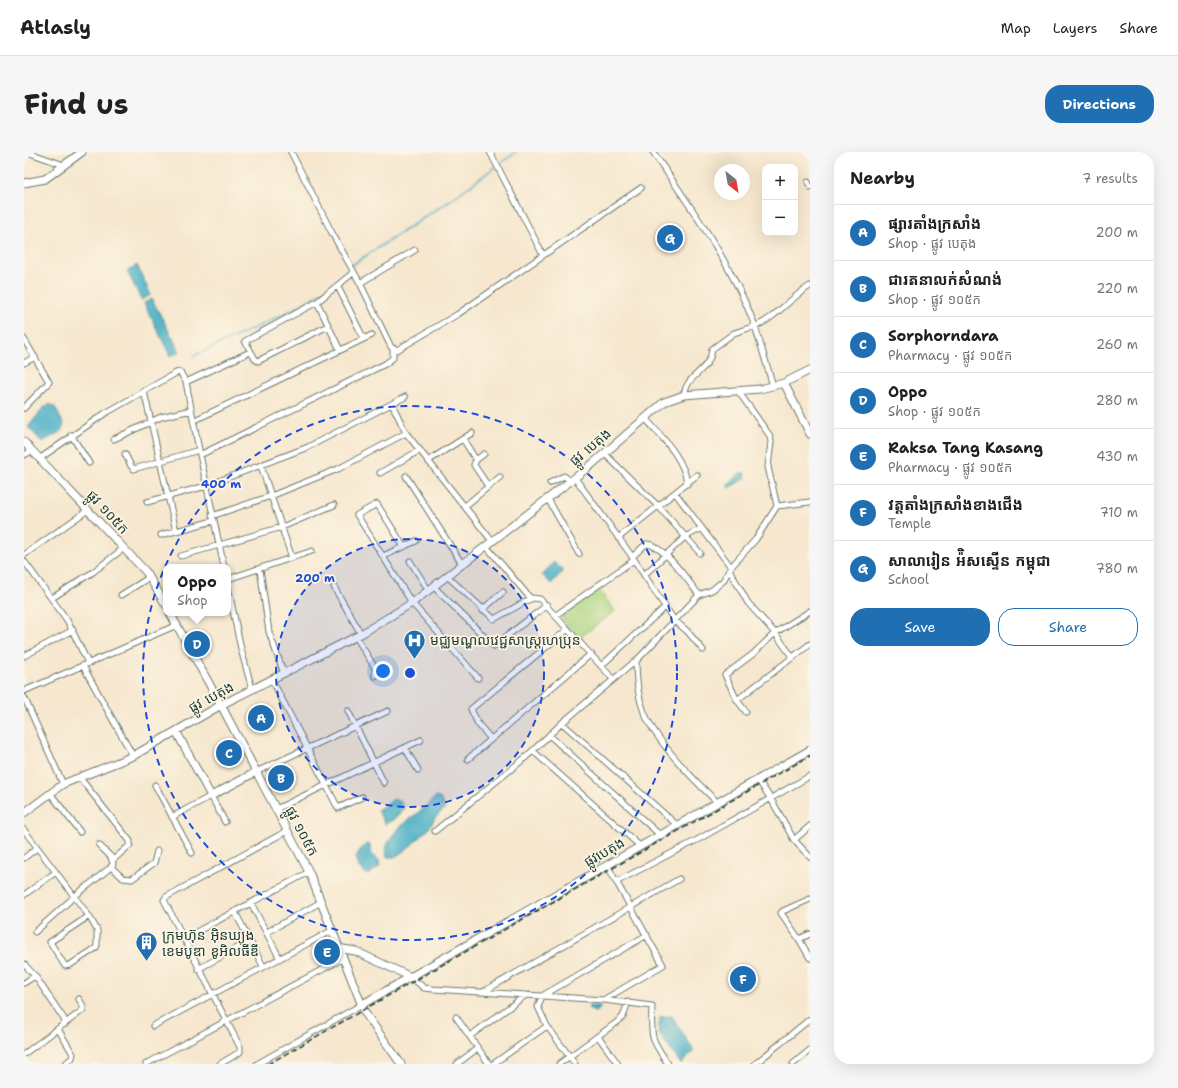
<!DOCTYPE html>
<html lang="en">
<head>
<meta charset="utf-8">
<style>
  :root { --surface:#fff; --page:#f6f6f6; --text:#202124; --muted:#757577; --line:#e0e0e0; --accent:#1f6fb2 }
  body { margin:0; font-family:"Shantell Sans","Noto Sans Khmer",sans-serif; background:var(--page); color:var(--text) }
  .controls { position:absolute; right:12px; top:12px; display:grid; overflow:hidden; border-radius:8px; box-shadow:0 4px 16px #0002 }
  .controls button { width:36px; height:36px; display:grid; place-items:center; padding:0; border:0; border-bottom:1px solid var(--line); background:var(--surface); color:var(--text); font:20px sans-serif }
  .compass { position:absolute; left:690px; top:12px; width:36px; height:36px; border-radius:50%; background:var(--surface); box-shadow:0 4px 16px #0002; rotate:149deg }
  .you { position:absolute; left:359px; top:519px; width:14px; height:14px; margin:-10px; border:3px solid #fff; border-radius:50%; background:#1a73e8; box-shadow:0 0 0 6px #1a73e833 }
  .badge { display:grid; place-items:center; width:26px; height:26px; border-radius:50%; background:var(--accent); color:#fff; font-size:13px; font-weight:700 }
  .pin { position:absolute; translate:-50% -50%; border:2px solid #fff; box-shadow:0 1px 4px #0006 }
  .popup { position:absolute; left:139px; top:412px; width:68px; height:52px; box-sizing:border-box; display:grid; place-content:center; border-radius:8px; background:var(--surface); filter:drop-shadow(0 1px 3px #0005); font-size:13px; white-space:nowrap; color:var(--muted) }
  .popup b { font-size:15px; color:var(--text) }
  .popup::after { content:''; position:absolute; left:50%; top:100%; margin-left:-8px; border:8px solid transparent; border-top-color:var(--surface) }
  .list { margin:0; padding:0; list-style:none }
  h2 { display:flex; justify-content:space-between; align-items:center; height:52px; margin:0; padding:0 16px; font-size:17px }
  h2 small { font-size:13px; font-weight:400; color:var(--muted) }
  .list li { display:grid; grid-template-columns:26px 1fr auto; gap:12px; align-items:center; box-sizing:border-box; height:56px; padding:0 16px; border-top:1px solid var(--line) }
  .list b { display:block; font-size:15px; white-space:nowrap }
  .list p { margin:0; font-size:13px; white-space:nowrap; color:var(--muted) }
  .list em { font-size:13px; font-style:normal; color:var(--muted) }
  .actions { display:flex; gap:8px; padding:12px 16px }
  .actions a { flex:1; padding:9px 0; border:1px solid var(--accent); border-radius:16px; text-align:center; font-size:14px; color:var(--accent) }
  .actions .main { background:var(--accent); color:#fff }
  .map { position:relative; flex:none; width:786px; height:912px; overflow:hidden; border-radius:16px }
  header { display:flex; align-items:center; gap:24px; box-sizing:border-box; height:56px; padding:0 20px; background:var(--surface); border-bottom:1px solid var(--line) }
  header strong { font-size:19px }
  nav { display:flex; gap:22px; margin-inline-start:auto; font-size:14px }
  .intro { display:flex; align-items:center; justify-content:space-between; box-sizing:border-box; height:96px; padding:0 24px }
  h1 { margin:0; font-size:28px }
  .button { padding:10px 18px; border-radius:16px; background:var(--accent); color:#fff; font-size:14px; font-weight:700 }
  main { display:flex; gap:24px; padding:0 24px }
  aside { flex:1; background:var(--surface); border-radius:16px; box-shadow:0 4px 16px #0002 }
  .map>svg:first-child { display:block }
</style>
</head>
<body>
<header>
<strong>Atlasly</strong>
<nav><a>Map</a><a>Layers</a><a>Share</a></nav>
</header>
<div class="intro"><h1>Find us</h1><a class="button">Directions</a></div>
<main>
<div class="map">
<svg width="786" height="912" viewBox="0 0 786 912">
  <rect width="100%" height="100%" fill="#fcf5e5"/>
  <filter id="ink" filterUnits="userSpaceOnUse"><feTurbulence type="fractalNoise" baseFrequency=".025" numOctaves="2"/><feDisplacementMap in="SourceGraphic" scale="8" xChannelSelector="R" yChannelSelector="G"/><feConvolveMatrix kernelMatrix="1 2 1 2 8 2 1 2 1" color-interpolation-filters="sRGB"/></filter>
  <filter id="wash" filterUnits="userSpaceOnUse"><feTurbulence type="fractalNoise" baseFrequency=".012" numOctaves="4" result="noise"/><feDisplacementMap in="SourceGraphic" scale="16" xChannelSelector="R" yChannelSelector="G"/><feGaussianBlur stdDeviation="0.9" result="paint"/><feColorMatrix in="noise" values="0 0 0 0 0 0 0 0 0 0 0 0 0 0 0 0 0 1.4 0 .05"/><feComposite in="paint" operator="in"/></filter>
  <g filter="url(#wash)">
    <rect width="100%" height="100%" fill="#f6e7ce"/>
    <path fill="#a9d37e" stroke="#648859" d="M574 436 591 459 554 487 537 464Z"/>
    <path fill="#45adc5" stroke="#32757c" d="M113 113 127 143 117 148 103 119Z
      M128 147 156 200 146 204 120 151Z
      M26 252 31 255 40 273 37 280 18 290 4 275 19 256Z
      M716 321H721L722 326 705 336 703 333Z
      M530 410 539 419 527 432 518 423Z
      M411 645 416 646 421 656 411 666 404 678 383 697 371 705H363C356 685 390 664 403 654 407 652 407 647 411 645Z
      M370 647 376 648 380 657 369 668 361 672 353 658Z
      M342 692 346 693 348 702 356 709V714L344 723C328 712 328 705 342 692Z
      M564 854H577L574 859 570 860 565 857Z
      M648 864 670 899 657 912 634 881 636 865Z"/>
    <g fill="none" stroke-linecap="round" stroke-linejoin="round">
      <path stroke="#45adc5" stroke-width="1.5" d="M474 13 492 0
        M328 113 428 47 471 15
        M170 204C205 187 240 173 275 154 292 144 313 133 326 116"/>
    </g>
  </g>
  <g filter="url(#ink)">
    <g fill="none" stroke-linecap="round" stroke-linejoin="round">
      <defs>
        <path id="street" d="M3 0 40 13
          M267 0 308 81 336 131 367 195 373 198 434 162 617 36
          M466 0 519 103
          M629 0C667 56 707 110 731 174 750 168 767 145 786 134
          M784 30 786 35
          M336 131 391 98
          M314 135 340 187
          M293 150 316 198
          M304 174 234 209 231 207 221 189 293 150 330 120
          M0 187 25 230 0 256
          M0 211 11 205
          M162 230 226 200
          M120 239 152 379
          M660 243C663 221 686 220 688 197L710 181 731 174 749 234
          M368 252 382 281 468 389
          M621 266C637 284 661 307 663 332
          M169 269 348 183
          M47 283 65 311
          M90 287 137 265 167 258
          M439 287 452 308
          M580 301 635 355 676 401
          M101 302 107 314 110 317 175 298
          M460 302 452 308 450 313 464 334
          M0 303 8 299
          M176 303 361 212 369 206V197
          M15 307 80 262 152 221 156 220 162 230 175 298 200 415
          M404 309 448 281
          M237 314 268 406
          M356 321 396 298
          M382 324 438 412
          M551 326 607 403 650 468 663 479 679 498
          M526 331 540 324 547 329
          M652 342 707 415
          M524 347 555 402
          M123 350 182 334 284 295 381 245
          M441 354 476 325
          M753 354 786 350
          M188 364 247 344 314 317 382 281
          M137 383 189 369
          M594 386 673 323
          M462 394 507 447
          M380 395 353 352 333 363 388 451 454 526
          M0 403 64 358
          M157 404 258 375 310 353
          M359 404 392 389
          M608 405 622 392C639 392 665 430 675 443
          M0 409 43 468 64 511
          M386 409 405 439
          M236 417 245 480 260 522
          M706 419 724 451 751 481 769 506
          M620 423 661 385 678 376
          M423 424 470 467 508 446 516 447 589 527
          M204 427 288 399
          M204 435 217 497 228 537
          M310 435 337 482
          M410 435 470 494 523 453
          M97 443 126 425
          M28 446 69 420 100 396
          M458 458 479 440
          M532 463 610 408
          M332 485 351 516V524
          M0 504 49 478
          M612 509C612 525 614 545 620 560 632 590 670 628 693 650
          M59 514 109 604
          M577 514 641 455
          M248 528 314 656 338 645
          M0 539 153 473
          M0 545 39 632
          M713 548 786 492
          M324 559 360 631
          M722 560 713 548 701 523 729 502 751 481 786 459
          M538 571 653 673
          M525 583 636 683
          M467 587 454 572 447 557 544 477
          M381 596 394 618
          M509 599 616 694
          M444 607 567 502
          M232 620 364 559
          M56 626 106 689V693L89 708
          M734 628 747 647 770 688 786 705
          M131 633 168 701
          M26 641 56 680
          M252 657 397 588
          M148 665 187 644 201 670
          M0 678 65 764 73 778V793L72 796 46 813 41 814 26 790 65 764
          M411 679 502 605 538 571 614 507 675 443 688 438 699 429 707 415 732 387 753 354 744 315 747 290 746 284 714 239
          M770 688 786 674
          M0 706 13 696
          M87 715 99 726 108 727 130 711 133 699
          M592 730 675 687 786 624
          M0 743 32 720
          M786 747 759 759 757 761 775 787 786 782
          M227 751 255 805
          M211 760 239 814
          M11 780 51 744 87 715 89 712 87 705 75 693
          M243 780 297 750
          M159 787 285 720
          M775 787 786 806
          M0 812 11 824 40 867 41 872
          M174 817 226 789
          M387 825 400 836 409 837 580 848 628 854C627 886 626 885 644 912
          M0 831 11 824
          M459 840 655 727
          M581 847 639 813 583 713
          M432 865 465 912
          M129 874 309 778
          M34 877 49 902 48 906 41 912
          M446 884 502 843
          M574 884 594 912
          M0 902 59 858V854L55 847
          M122 912 318 807
          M196 912 216 900V895L140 748 142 745 263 679
          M233 912 337 853
          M433 912 454 896
          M469 912 523 874
          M535 912 592 871 599 865 604 850
          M551 912 523 874 514 855 518 844 623 783
          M731 912 786 867
          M769 912 786 898"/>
        <path id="secondary" d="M0 31 21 27 58 0
          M760 231 786 282
          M0 290 122 420 142 453
          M146 461 197 553 285 720 341 861 377 912
          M152 579 187 644 232 620
          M0 661 39 632 109 604 197 553 337 482 388 451 566 314 640 250 660 243 736 237 760 231 786 218
          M314 796 331 799 387 825
          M337 853 786 598"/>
      </defs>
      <use href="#street" stroke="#6a786a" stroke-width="7"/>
      <use href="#secondary" stroke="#6a786a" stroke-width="9"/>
      <use href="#street" stroke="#fff" stroke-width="5"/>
      <use href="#secondary" stroke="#fff" stroke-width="7"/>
      <path stroke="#1f3d34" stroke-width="1.5" stroke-dasharray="6 3" stroke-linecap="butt" d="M244 912 786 604"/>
    </g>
  </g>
  <circle cx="386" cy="521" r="134" fill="#1d4ed8" fill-opacity=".12"/>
  <g fill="none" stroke="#1d4ed8" stroke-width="2" stroke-dasharray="7 5">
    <circle cx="386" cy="521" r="134"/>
    <circle cx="386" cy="521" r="267"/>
  </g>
  <defs>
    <symbol id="hospital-pin" viewBox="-11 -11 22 30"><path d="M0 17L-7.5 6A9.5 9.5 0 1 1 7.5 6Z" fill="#1f6fb2" stroke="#fcf5e5"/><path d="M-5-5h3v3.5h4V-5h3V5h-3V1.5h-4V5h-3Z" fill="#fff"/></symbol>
    <symbol id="building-pin" viewBox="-11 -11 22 30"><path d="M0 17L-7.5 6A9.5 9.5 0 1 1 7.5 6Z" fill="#1f6fb2" stroke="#fcf5e5"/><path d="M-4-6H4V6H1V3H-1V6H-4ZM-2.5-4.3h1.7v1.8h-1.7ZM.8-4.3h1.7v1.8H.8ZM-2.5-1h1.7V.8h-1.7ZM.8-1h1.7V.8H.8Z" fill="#fff"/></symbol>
  </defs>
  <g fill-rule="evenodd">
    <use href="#hospital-pin" x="378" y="476" width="25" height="34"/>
    <use href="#building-pin" x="110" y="778" width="25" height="34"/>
  </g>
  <g text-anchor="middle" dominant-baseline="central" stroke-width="3.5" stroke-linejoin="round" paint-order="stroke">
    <g font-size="14" fill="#1f3d34" stroke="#fcf5e5">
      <text transform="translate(566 295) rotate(-40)">ផ្លូវ បេតុង</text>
      <text transform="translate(84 360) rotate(47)">ផ្លូវ ១០៥ក</text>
      <text transform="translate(187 545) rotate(-28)">ផ្លូវ បេតុង</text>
      <text transform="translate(278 679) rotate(62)">ផ្លូវ ១០៥ក</text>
      <text transform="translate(580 700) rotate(-30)">ផ្លូវបេតុង</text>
    </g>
    <g font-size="14" fill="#1f3d34" stroke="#fcf5e5" text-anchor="start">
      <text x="406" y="488">មជ្ឈមណ្ឌលវេជ្ជសាស្ត្រហេប្រុន</text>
      <text x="138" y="783">ក្រុមហ៊ុន អ៊ិនឃ្យុង<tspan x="138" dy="16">ខេមបូឌា ខូអិលធីឌី</tspan></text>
    </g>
  </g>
  <circle cx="386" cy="521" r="6" fill="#1d4ed8" stroke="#fcf5e5" stroke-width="2"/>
  <g font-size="12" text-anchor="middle" font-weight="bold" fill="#1d4ed8" stroke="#fcf5e5" stroke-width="3.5" stroke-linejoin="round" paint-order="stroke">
    <text x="197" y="336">400 m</text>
    <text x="291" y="430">200 m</text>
  </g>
</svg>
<div class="controls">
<button>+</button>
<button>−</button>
</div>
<svg class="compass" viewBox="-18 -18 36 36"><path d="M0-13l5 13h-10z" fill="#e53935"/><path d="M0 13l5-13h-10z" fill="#757577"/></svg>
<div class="you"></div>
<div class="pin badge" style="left:237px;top:566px">A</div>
<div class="pin badge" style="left:257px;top:626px">B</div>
<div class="pin badge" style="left:205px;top:601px">C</div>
<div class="pin badge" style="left:173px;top:492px">D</div>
<div class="popup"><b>Oppo</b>Shop</div>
<div class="pin badge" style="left:303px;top:800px">E</div>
<div class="pin badge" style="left:719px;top:827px">F</div>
<div class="pin badge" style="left:646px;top:86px">G</div>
</div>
<aside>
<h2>Nearby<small>7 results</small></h2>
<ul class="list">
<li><span class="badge">A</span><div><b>ផ្សារតាំងក្រសាំង</b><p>Shop · ផ្លូវ បេតុង</p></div><em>200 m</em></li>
<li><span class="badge">B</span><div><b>ជារតនាលក់សំណង់</b><p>Shop · ផ្លូវ ១០៥ក</p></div><em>220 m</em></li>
<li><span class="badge">C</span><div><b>Sorphorndara</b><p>Pharmacy · ផ្លូវ ១០៥ក</p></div><em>260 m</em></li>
<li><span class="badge">D</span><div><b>Oppo</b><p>Shop · ផ្លូវ ១០៥ក</p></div><em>280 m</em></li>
<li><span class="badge">E</span><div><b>Raksa Tang Kasang</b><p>Pharmacy · ផ្លូវ ១០៥ក</p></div><em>430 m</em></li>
<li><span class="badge">F</span><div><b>វត្តតាំងក្រសាំងខាងជើង</b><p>Temple</p></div><em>710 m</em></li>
<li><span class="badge">G</span><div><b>សាលារៀន អ៉ិសស្ទើន កម្ពុជា</b><p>School</p></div><em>780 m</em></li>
</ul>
<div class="actions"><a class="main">Save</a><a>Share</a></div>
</aside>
</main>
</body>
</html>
